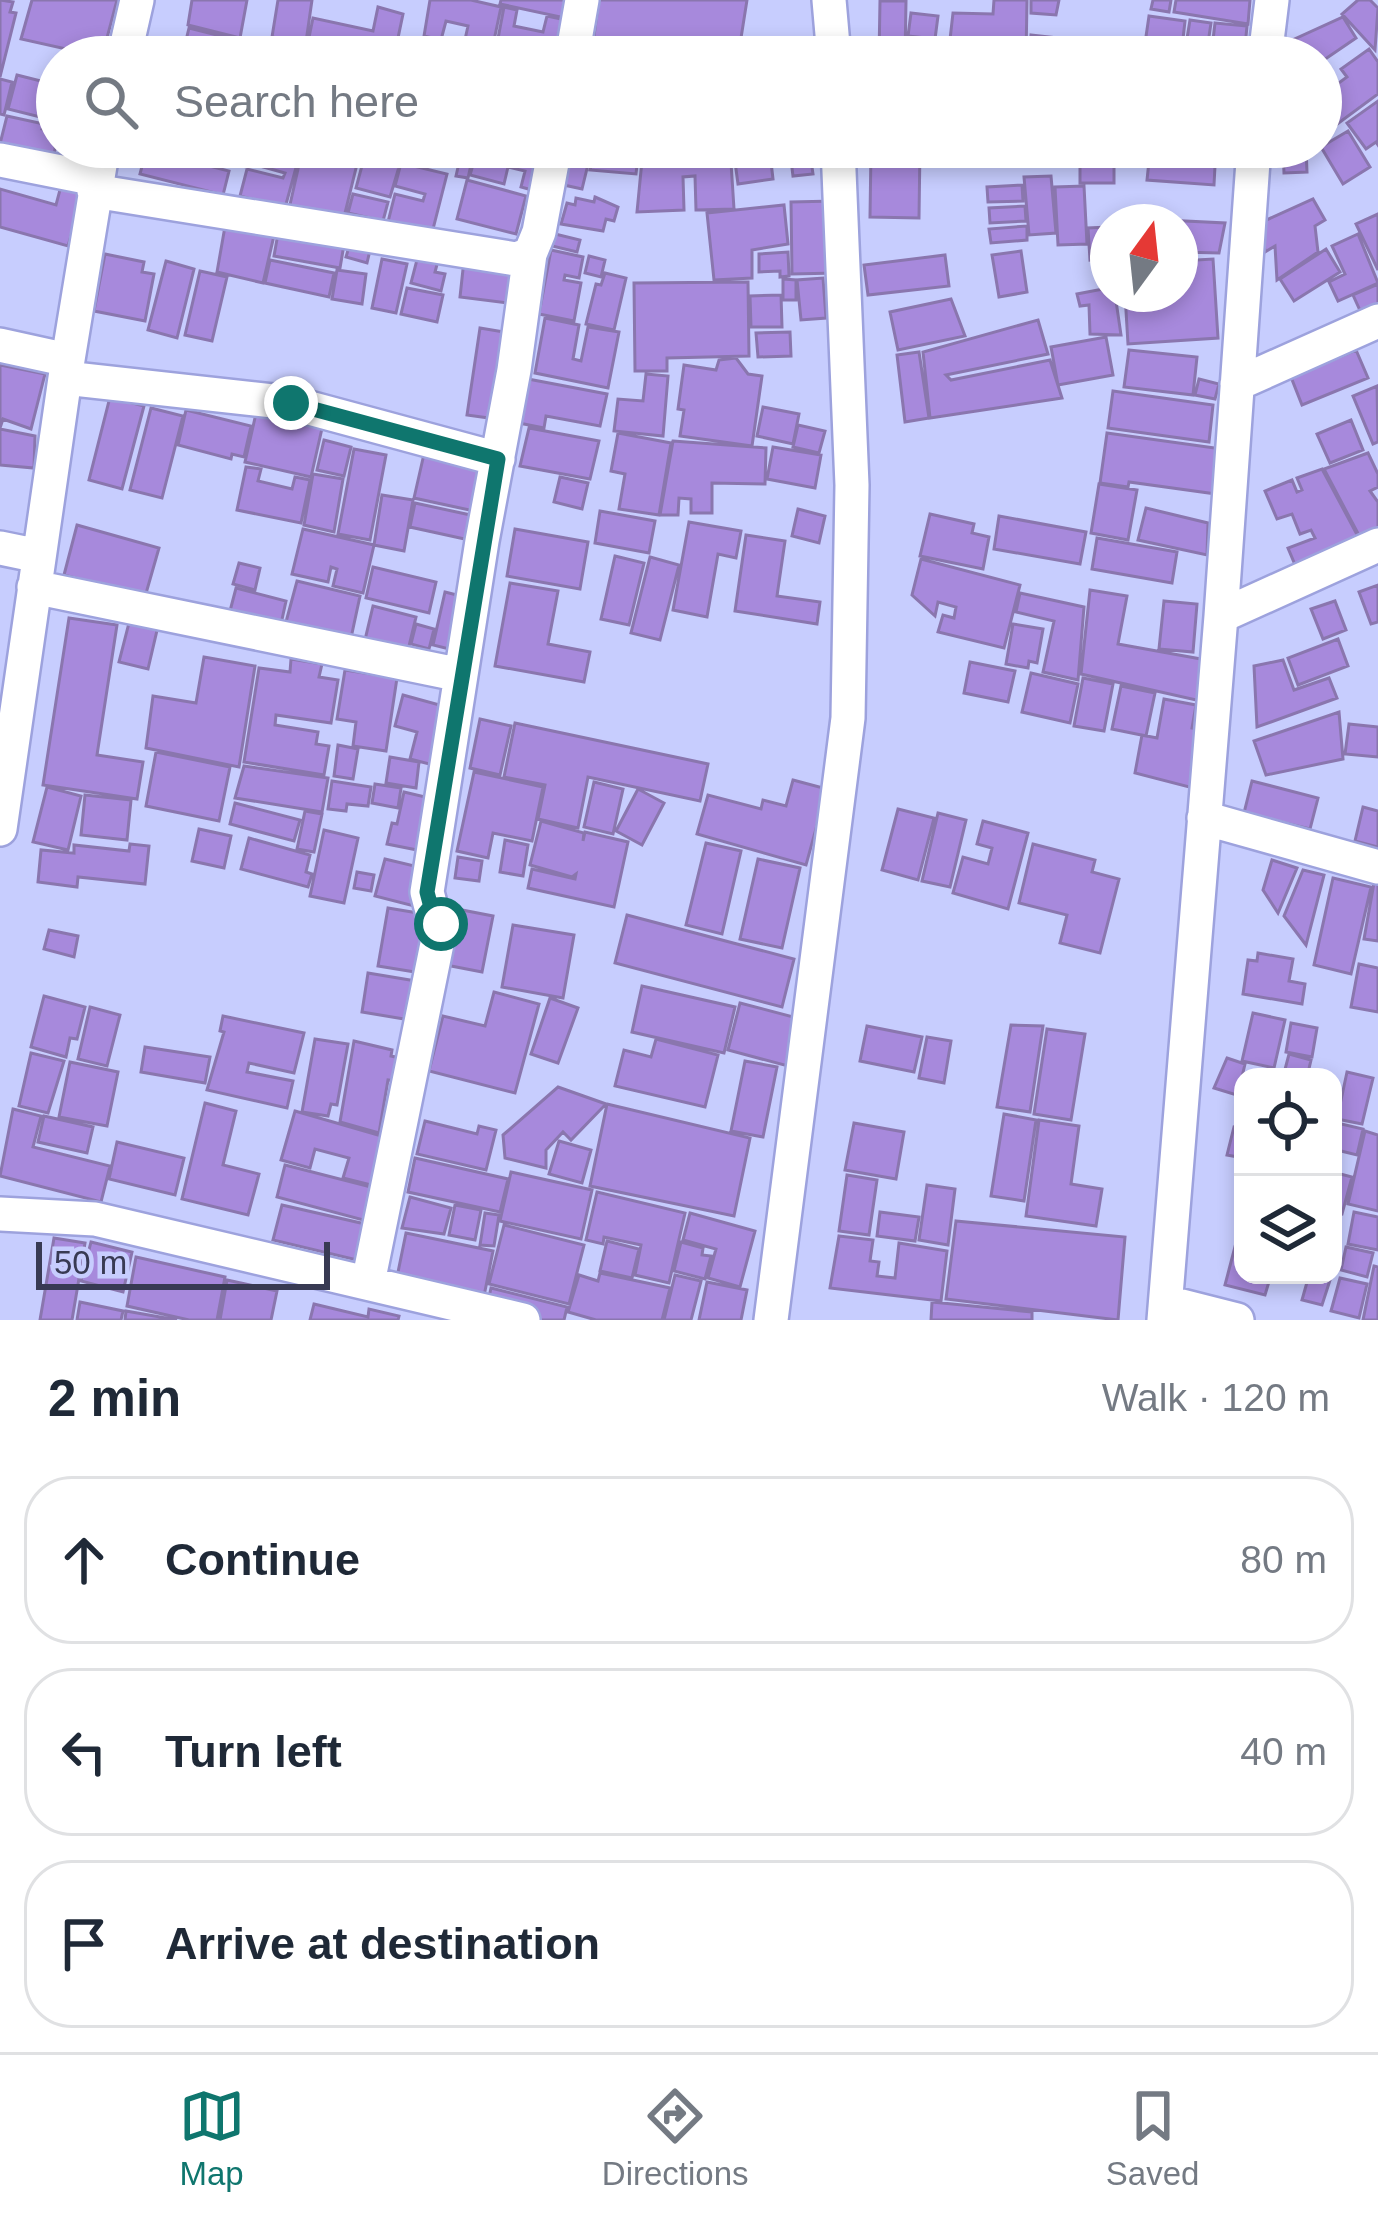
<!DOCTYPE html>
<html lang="en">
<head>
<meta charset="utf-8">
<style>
  :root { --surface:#fff; --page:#f2f2f3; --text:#1f2937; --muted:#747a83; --line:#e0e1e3; --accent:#0f766e }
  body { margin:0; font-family:Helvetica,sans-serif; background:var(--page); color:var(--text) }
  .controls { position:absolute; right:36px; bottom:36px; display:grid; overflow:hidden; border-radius:24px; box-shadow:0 6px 18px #0003 }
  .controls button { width:108px; height:108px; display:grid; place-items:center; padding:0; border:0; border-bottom:3px solid var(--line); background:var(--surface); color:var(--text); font:60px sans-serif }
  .compass { position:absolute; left:1090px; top:204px; width:108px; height:108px; border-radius:50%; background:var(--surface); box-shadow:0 6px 18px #0003; rotate:15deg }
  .scale { position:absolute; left:36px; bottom:30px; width:294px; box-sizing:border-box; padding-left:12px; border:6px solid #383a53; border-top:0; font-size:33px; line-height:42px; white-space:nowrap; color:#383a53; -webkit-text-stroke:9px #c7cdfe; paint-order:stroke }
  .stop { position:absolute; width:36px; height:36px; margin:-27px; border:9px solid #0f766e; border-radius:50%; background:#fff }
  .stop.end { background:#0f766e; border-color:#fff; box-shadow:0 3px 12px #0008 }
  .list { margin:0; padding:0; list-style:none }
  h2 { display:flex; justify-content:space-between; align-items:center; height:156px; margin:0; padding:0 48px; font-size:51px }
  h2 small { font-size:39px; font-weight:400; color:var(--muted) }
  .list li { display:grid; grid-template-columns:78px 1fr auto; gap:36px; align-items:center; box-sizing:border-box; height:168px; margin:0 24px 24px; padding:0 24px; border:3px solid var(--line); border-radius:48px }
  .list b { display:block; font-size:45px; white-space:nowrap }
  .list em { font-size:39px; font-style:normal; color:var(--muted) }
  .icon { flex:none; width:66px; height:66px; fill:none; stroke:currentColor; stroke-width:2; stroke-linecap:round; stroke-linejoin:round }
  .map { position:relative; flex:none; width:1378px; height:1320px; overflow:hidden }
  .search { position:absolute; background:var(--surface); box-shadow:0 6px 18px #0003; left:36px; right:36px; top:36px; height:132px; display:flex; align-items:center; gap:30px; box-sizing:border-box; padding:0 42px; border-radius:66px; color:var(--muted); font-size:45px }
  .sheet { height:732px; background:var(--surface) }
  nav { display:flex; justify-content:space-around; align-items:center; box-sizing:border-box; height:168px; border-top:3px solid var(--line); background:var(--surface); font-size:33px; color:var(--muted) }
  nav a { display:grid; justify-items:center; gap:6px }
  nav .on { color:var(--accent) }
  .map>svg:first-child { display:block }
</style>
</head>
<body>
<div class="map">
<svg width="1378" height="1320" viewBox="0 0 1378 1320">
  <rect width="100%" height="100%" fill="#c7cdfe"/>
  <path fill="#a789dc" stroke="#8a76ae" stroke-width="3" d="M0 0 13 2 10 12 16 13 0 77Z
    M32 0H117L102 57 21 39Z
    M192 0H247L240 38 188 25Z
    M278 0H312L306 42 272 37Z
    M430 0H471L501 7 492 50 464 44 468 26 446 21 441 40 424 36Z
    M501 0H569L565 18 500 4Z
    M599 0H747L738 57H591Z
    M994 0H1027L1026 57H948L953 13 993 14Z
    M1031 0H1059L1056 15 1031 13Z
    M1153 0H1171L1169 12 1151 9Z
    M1176 0H1250L1248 24 1174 12Z
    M1358 0H1370L1378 8 1375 50 1342 14Z
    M880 1H906L905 57H879Z
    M378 7 403 14 394 57H355L307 47 313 18 373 31Z
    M504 7 517 10 514 26 543 32 547 16 566 20 559 57 496 49Z
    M911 13 938 16 935 39 908 36Z
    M1149 16 1185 21 1181 57H1143Z
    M1343 17 1356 38 1321 62V57H1280L1277 47Z
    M1190 20 1211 23 1206 57H1184Z
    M1215 23 1247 26 1244 57H1211Z
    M189 28 249 43 245 57H182Z
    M1031 35 1068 39 1066 57H1029Z
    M425 40 492 52 491 57H422Z
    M257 46 306 55V57H256Z
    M1369 49 1378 62V94L1321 136V96L1347 77 1341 69Z
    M17 75 53 84 44 118 8 109Z
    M0 79 12 82 4 115 0 114Z
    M57 79V130L44 127Z
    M1378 101V145L1376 142 1366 149 1347 123Z
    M7 116 44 124 42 129 57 132 54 157 0 144Z
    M1348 131 1370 167 1343 184 1321 147Z
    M147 147H182L181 151 172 149 170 156 229 171 223 195 140 174Z
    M200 147H251L246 167 198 155Z
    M253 147H279L300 153 285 208 240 196 247 169 283 178 285 173 249 163Z
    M303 147 359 156 343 221 289 209Z
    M335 147H384L381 158Z
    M410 147H475L468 178 456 176 459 163 424 155 421 166 406 163Z
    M478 147H543L539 192 521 187 525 171 508 167 504 184 470 175Z
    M573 147 592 148 582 189 564 185Z
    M597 147 639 148 636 174 590 170Z
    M730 147 734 209 696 210 695 176 683 177 684 210 637 212 643 150Z
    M733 147H809L813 174 793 176 791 160 771 162 773 179 738 184Z
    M920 147 919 218 870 217 871 150Z
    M926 147H956L957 151 928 155Z
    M1024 147H1050L1049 157 1024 153Z
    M1080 147H1114V183H1080Z
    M1176 147H1216L1214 185 1147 180 1149 161 1174 163Z
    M1283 147H1306L1307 172 1284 173Z
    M364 158 399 167 390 197 356 188Z
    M401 163 447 174 432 233 388 222 395 194 423 201 425 194 395 186Z
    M1051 176 1056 233 1029 235 1024 177Z
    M467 180 526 196 516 234 457 219Z
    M1022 185 1023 201 988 202 987 187Z
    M61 186 84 192 68 246 0 227V189L56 205Z
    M1084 186 1087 244 1058 245 1055 187Z
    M353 194 388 202 383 221 348 213Z
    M595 197 618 207 614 221 606 219 603 231 561 224 567 203 575 205 576 198 594 202Z
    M1313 199 1325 220 1315 226 1318 252 1277 280 1275 246 1265 252 1262 222Z
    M834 201 836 273 792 274 791 202Z
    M784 205 788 244 752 250V278L714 280 707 213Z
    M1025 206 1026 221 990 223 989 208Z
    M1378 214V270L1356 224Z
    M227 215 276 227 263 283 217 272Z
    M1165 220 1225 223 1219 253 1180 252V222Z
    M1027 226V240L991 243 989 229Z
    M1108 227V258L1090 260 1088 228Z
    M279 228 345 239 340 268 274 256Z
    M551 233 580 240 577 252 548 245Z
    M1358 234 1378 283 1338 301 1329 282 1345 274 1332 246Z
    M351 240 371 246 367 263 346 257Z
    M1326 249 1340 272 1294 301 1280 279Z
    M551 250 583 257 579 278 565 275 564 280 581 283 574 321 539 314Z
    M1021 251 1027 292 999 297 992 255Z
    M419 252 439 257 435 272 445 274 441 291 411 283Z
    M788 252 789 276 780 277V271L759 272V254Z
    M105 254 144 262 142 272 154 274 145 321 94 311Z
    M945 255 949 286 868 295 864 265Z
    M589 256 605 260 601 277 585 273Z
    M382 259 407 264 396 313 372 308Z
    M1213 259 1218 338 1128 344 1125 294H1180V261Z
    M270 260 334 273 329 297 265 283Z
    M464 260 521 267 517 304 460 297Z
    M166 261 194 269 177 338 148 330Z
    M337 270 366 274 362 304 332 299Z
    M200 271 227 277 212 341 185 335Z
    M605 273 626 278 614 330 586 324 596 284 601 285Z
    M823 278 826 318 801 320 797 280Z
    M783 279 796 280V300H783Z
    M748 282 749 356 667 358V371H635L634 283Z
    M1378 284V323L1368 328 1353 295Z
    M407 288 443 295 437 322 401 314Z
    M1108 288V294H1115L1121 335 1090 334 1089 305 1080 306 1077 294Z
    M781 295 782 327H751L750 296Z
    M951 299 965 336 898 350 890 312Z
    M545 318 579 325 573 359 581 361 588 327 619 332 608 388 535 373Z
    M1038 320 1048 354 946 375 951 380 1050 360 1062 398 930 418 923 352Z
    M480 328 510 333 496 419 467 415Z
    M790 332 791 356 758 357 756 333Z
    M1106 337 1113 375 1058 385 1051 347Z
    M1129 350 1197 357 1193 395 1124 387Z
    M1356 350 1368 378 1302 405 1291 377Z
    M919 352 929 418 905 422 897 355Z
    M736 358 748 374 762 376 752 446 680 436 684 410 678 409 684 365 716 370 719 360Z
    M0 365 45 374 31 429 3 419 0 428Z
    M646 374 668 376 663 436 614 431 618 399 643 401Z
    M528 379 607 394 600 426 546 416 544 428 519 423Z
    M1199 379 1219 384 1215 399 1195 395Z
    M1377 386 1378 442 1373 444 1353 396Z
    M1113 391 1213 405 1209 442 1108 428Z
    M110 397 144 406 122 489 89 480Z
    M763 407 799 414 793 444 757 436Z
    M151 408 183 416 162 498 130 490Z
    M257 409 323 424 311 477 245 462Z
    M186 410 251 426 244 457 232 454 231 459 178 445Z
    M1351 420 1363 450 1330 463 1317 434Z
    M798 425 825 431 819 453 793 447Z
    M529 428 599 441 590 479 520 466Z
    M0 429 35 436 34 468 0 465Z
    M618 433 671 443 659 515 619 509 625 474 611 471Z
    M1107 433 1222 449 1216 494 1129 482 1128 487 1100 483Z
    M324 440 351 447 344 476 317 470Z
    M673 441 766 448 765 484 712 483V513H691V499L679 498 678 515H660Z
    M773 447 821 455 815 488 767 479Z
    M354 449 386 455 370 540 338 534Z
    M1368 453 1378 474V487L1370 491 1378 502V535L1363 543 1324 469Z
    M424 454 483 468 474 511 414 498Z
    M246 467 261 469 258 481 292 489 295 477 310 480 301 523 237 510Z
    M1322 469 1361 542 1296 567 1288 548 1315 538 1311 530 1300 534 1292 514 1277 519 1265 491 1292 480 1297 492 1302 490 1297 478Z
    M313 474 343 479 334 532 304 525Z
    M560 477 588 483 582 509 554 502Z
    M1099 484 1137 490 1128 540 1091 533Z
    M382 495 413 500 404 551 374 545Z
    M415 503 475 516 469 540 410 527Z
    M1146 508 1208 523 1207 555 1138 540Z
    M798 509 825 516 819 543 792 536Z
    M600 511 655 521 649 553 595 543Z
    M930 514 974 524 972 533 989 537 983 569 920 556Z
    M999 516 1086 532 1080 564 994 549Z
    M689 522 741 531 736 558 718 554 707 617 673 610Z
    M77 525 159 548 145 597 64 575Z
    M303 529 374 545 363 593 333 586 337 569 331 567 328 582 292 574Z
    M515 529 588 542 580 589 507 576Z
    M746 535 785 541 777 596 820 602 817 624 735 611Z
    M1097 538 1177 552 1172 583 1092 569Z
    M615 556 644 563 629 625 601 619Z
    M650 557 679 565 660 640 631 633Z
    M921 559 1020 585 1004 648 938 632 943 615 954 618 956 607 938 602 935 616 912 595Z
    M239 563 260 568 255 590 233 584Z
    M373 567 436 582 429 613 366 598Z
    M297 581 360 596 351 638 286 622Z
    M510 583 558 591 548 644 590 652 584 682 495 666Z
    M1378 585V622L1371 624 1359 592Z
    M236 588 286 601 281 624 230 611Z
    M1090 590 1127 596 1118 644 1212 661 1205 702 1081 674Z
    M445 592 465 597 453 650 433 645Z
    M1020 593 1084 607 1078 680 1043 672 1054 621 1016 612Z
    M1164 601 1197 604 1193 652 1159 649Z
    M1335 601 1346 630 1323 639 1311 609Z
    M373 606 416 617 408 650 365 640Z
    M69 618 117 625 97 755 143 762 137 799 43 785Z
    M130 619 158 626 148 669 119 662Z
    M416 624 434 629 429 649 411 644Z
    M1013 624 1043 629 1037 663 1029 661 1028 668 1006 664Z
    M1338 639 1348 666 1298 685 1288 658Z
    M204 657 255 666 239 767 146 748 153 696 196 703Z
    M291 659 322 664 319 677 338 680 331 723 276 715 275 725 318 732 316 744 329 746 324 775 244 762 259 668 290 672Z
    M1283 660 1294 690 1329 678 1337 698 1257 727 1254 666Z
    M970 662 1015 671 1008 702 964 693Z
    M345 670 397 678 386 751 353 746 356 722 337 719Z
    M1031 673 1078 684 1070 723 1022 712Z
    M1083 678 1113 684 1104 731 1074 726Z
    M1121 686 1155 693 1146 736 1112 729Z
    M403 695 447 707 433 765 410 759 417 732 395 726Z
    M1164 699 1196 705 1192 728 1204 730 1193 788 1135 773 1142 735 1157 738Z
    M1339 712 1343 759 1266 775 1254 741Z
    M480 719 511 726 500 775 470 768Z
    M515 723 708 764 700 801 588 777 578 828 538 819 545 785 504 777Z
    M1349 724 1378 727V757L1345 754Z
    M338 745 358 749 353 779 334 776Z
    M156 752 230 767 219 821 146 806Z
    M390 757 419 762 416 788 386 783Z
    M244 766 328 778 322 812 235 798Z
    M474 772 543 787 532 841 493 833 488 858 457 851Z
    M793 780 827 789 806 865 697 834 708 795 761 809 763 800 786 806Z
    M332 781 371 787 368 806 347 804 346 811 328 809Z
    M1252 781 1318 798 1310 829 1244 813Z
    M594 782 623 789 613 834 584 827Z
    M375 784 401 788 398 808 372 803Z
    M47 787 81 796 68 850 33 842Z
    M638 789 664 803 642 845 616 831Z
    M404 792 434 799 422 851 387 844 392 823 397 824Z
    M85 795 131 800 127 840 81 835Z
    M235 803 300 820 294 841 230 824Z
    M1363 807 1378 811V847L1355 841Z
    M898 809 934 818 918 880 882 870Z
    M305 811 322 814 314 852 297 849Z
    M938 813 966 820 950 887 922 881Z
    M541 821 584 833 583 841 585 832 628 842 614 907 528 888 532 869 575 879 576 874 572 877 530 865Z
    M983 821 1028 833 1008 909 953 893 963 857 988 864 992 848 977 844Z
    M199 829 231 836 224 868 192 861Z
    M324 830 358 838 344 903 310 896Z
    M249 838 310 855 306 872 312 874 308 887 241 869Z
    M505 840 528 845 523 876 500 872Z
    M706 843 741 851 722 934 686 925Z
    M130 844 149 846 145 884 78 877 77 887 38 882 41 850 74 853V845L129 851Z
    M1033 844 1095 860 1092 872 1119 879 1100 953 1060 943 1067 915 1019 903Z
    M458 857 482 861 479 881 455 878Z
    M385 859 423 868 414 906 375 896Z
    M758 859 800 868 782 948 740 939Z
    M1272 860 1297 868 1278 913 1263 890Z
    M1303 870 1324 875 1306 945 1284 916Z
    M357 872 374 875 371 891 354 888Z
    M1333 878 1371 887 1351 974 1314 965Z
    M1374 883 1378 884V941L1364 939Z
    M388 908 430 915 421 973 378 966Z
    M457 909 493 916 482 972 446 965Z
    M627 915 794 959 782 1007 615 963Z
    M513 925 574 935 563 998 502 987Z
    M49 930 78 936 74 957 44 949Z
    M1258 953 1293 959 1289 981 1305 984 1302 1004 1243 994 1248 960 1257 961Z
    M1359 964 1378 968V1012L1351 1007Z
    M368 973 422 982 416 1021 362 1012Z
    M642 986 735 1007 724 1053 632 1032Z
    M494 992 539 1004 515 1093 429 1071 443 1016 485 1026Z
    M44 996 85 1007 77 1039 70 1038 66 1057 31 1047Z
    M550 998 578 1008 558 1063 531 1054Z
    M740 1003 801 1019 788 1066 728 1050Z
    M90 1007 120 1015 107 1066 78 1059Z
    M1253 1013 1285 1020 1274 1068 1242 1061Z
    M223 1016 304 1033 294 1073 249 1063 247 1072 293 1081 287 1108 207 1090 224 1032 220 1031Z
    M1291 1023 1317 1028 1312 1057 1286 1052Z
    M1011 1025 1043 1026 1030 1112 997 1107Z
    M867 1026 922 1037 914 1072 860 1061Z
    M1047 1029 1085 1034 1071 1120 1034 1114Z
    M927 1037 951 1041 944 1083 919 1078Z
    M315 1039 348 1044 337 1105 331 1104 328 1116 302 1112Z
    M656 1039 718 1055 705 1107 615 1086 624 1050 651 1057Z
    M354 1041 392 1050 391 1056 400 1058 397 1081 388 1080 379 1133 340 1122Z
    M145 1047 210 1057 205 1083 141 1072Z
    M31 1053 64 1061 48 1113 19 1106Z
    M1289 1054 1311 1060 1307 1077H1283Z
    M1227 1058 1245 1064 1241 1081 1243 1097 1214 1088Z
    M745 1061 777 1067 763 1137 731 1131Z
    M70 1062 118 1072 107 1126 59 1117Z
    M1347 1072 1373 1078 1362 1124 1337 1119Z
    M558 1087 606 1104 571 1140 563 1132 546 1150V1168L505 1158 503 1135Z
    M205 1103 236 1111 223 1165 259 1174 248 1215 182 1199Z
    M607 1104 750 1138 734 1216 590 1186Z
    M13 1109 41 1116 33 1147 110 1166 101 1202 0 1176Z
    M295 1111 392 1139 379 1187 343 1178 349 1158 315 1149 310 1168 281 1160Z
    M1004 1114 1036 1120 1024 1201 991 1196Z
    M44 1116 93 1127 87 1153 38 1142Z
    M1039 1120 1079 1126 1071 1184 1102 1189 1096 1226 1026 1216Z
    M425 1121 477 1134 479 1126 496 1130 486 1170 417 1154Z
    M1333 1122 1363 1129 1357 1155 1333 1149Z
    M854 1123 904 1132 896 1179 845 1170Z
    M1234 1127 1243 1129V1158L1227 1155Z
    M1365 1131 1378 1135V1211L1348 1204Z
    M559 1141 591 1150 582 1183 549 1174Z
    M117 1142 184 1158 175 1195 109 1179Z
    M415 1158 508 1179 500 1212 408 1192Z
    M285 1165 375 1188 367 1221 277 1197Z
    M511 1172 592 1190 581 1239 500 1221Z
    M1333 1172 1352 1177 1342 1214 1333 1212Z
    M847 1175 877 1180 869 1235 839 1231Z
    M927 1185 955 1189 948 1245 919 1240Z
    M597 1192 685 1213 669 1283 635 1275 641 1245 604 1237 603 1244 586 1240Z
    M410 1197 451 1208 444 1234 402 1228Z
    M282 1205 365 1224 357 1260 273 1240Z
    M455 1205 481 1210 475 1240 449 1235Z
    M880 1212 919 1217 915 1241 877 1236Z
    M1354 1212 1378 1217V1250L1348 1244Z
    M485 1213 499 1215 494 1246 480 1245Z
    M690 1213 755 1231 740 1287 708 1278 716 1249 683 1240Z
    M956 1221 1125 1237 1118 1320 946 1299Z
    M504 1225 584 1245 569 1304 489 1284Z
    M406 1233 493 1251 483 1301 396 1282Z
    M839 1236 873 1240 870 1261 879 1262 877 1276 895 1278 899 1243 947 1251 941 1301 830 1288Z
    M54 1238 85 1243 72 1320H40Z
    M1237 1239 1243 1240V1275H1271L1265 1295 1225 1285Z
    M607 1241 639 1249 632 1278 600 1271Z
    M91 1242 132 1252 123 1292 81 1281Z
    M681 1242 703 1248 702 1255 711 1256 705 1279 674 1271Z
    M1346 1247 1373 1253 1367 1277 1341 1270Z
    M136 1257 225 1277 217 1320H189L127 1306Z
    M1374 1266 1378 1267V1320H1363Z
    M600 1273 670 1288 662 1320H596L568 1312 579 1275 598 1281Z
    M675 1275 701 1281 691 1320H664Z
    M1309 1275 1331 1277 1322 1305 1302 1300Z
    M1340 1278 1367 1284 1359 1318 1331 1311Z
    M227 1280 277 1291 271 1320H220Z
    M707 1282 747 1290 741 1320H699Z
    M491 1288 567 1307 564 1320H542L487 1306Z
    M80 1302 123 1311 121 1320H77Z
    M932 1302 1032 1312V1320H931Z
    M314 1304 368 1317 369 1309 399 1316 398 1320H310Z
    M126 1311 177 1320H125Z"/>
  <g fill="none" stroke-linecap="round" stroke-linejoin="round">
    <defs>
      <path id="street" d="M829 0 834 57
        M124 57 137 0
        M572 57 582 0
        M1265 57 1272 0
        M0 160 96 179
        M94 191 516 259 530 254
        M0 345 68 360
        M65 378 291 403 498 459
        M1237 384 1378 321
        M0 548 39 556
        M34 587 461 675
        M1221 616 1378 545
        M1204 818 1378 867
        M0 829 65 378 103 147
        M0 1214 95 1219 523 1320
        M368 1283 441 924 432 911 427 892 482 541 514 370 530 254 539 232 555 147
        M1166 1302 1237 1320
        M771 1320 848 718 852 485 838 147
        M1164 1320 1221 616 1254 147"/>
    </defs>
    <use href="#street" stroke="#9da2dd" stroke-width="38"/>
    <use href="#street" stroke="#fff" stroke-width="33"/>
  </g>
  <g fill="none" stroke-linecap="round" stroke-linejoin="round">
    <path stroke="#0f766e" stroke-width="15" d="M291 403 498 459 427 892 432 911 441 924"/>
  </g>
</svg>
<div class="controls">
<button><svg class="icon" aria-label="locate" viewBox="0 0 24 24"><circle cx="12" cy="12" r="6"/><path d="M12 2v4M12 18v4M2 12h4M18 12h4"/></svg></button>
<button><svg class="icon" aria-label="layers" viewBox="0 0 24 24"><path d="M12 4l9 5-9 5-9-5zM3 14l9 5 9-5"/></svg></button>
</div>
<svg class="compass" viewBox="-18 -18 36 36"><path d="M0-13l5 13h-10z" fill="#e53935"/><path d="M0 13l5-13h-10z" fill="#747a83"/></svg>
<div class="scale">50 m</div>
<div class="stop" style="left:441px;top:924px"></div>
<div class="stop end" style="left:291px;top:403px"></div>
<div class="search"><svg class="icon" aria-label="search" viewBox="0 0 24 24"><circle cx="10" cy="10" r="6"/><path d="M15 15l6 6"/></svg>Search here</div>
</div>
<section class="sheet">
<h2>2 min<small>Walk · 120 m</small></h2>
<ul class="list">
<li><svg class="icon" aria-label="ahead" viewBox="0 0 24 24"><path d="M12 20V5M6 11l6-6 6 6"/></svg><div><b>Continue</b></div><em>80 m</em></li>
<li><svg class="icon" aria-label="left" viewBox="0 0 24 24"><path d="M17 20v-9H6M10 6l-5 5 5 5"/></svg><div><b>Turn left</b></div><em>40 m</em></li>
<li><svg class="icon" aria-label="arrive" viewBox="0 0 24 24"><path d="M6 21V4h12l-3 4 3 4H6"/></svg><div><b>Arrive at destination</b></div></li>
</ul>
</section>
<nav>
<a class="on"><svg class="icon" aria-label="map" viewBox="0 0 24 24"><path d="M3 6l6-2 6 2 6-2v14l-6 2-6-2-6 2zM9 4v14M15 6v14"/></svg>Map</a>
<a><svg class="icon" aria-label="directions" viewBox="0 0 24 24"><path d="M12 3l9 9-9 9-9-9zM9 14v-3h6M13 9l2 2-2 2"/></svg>Directions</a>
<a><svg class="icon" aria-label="saved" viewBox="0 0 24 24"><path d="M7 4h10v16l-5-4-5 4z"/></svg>Saved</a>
</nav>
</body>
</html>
